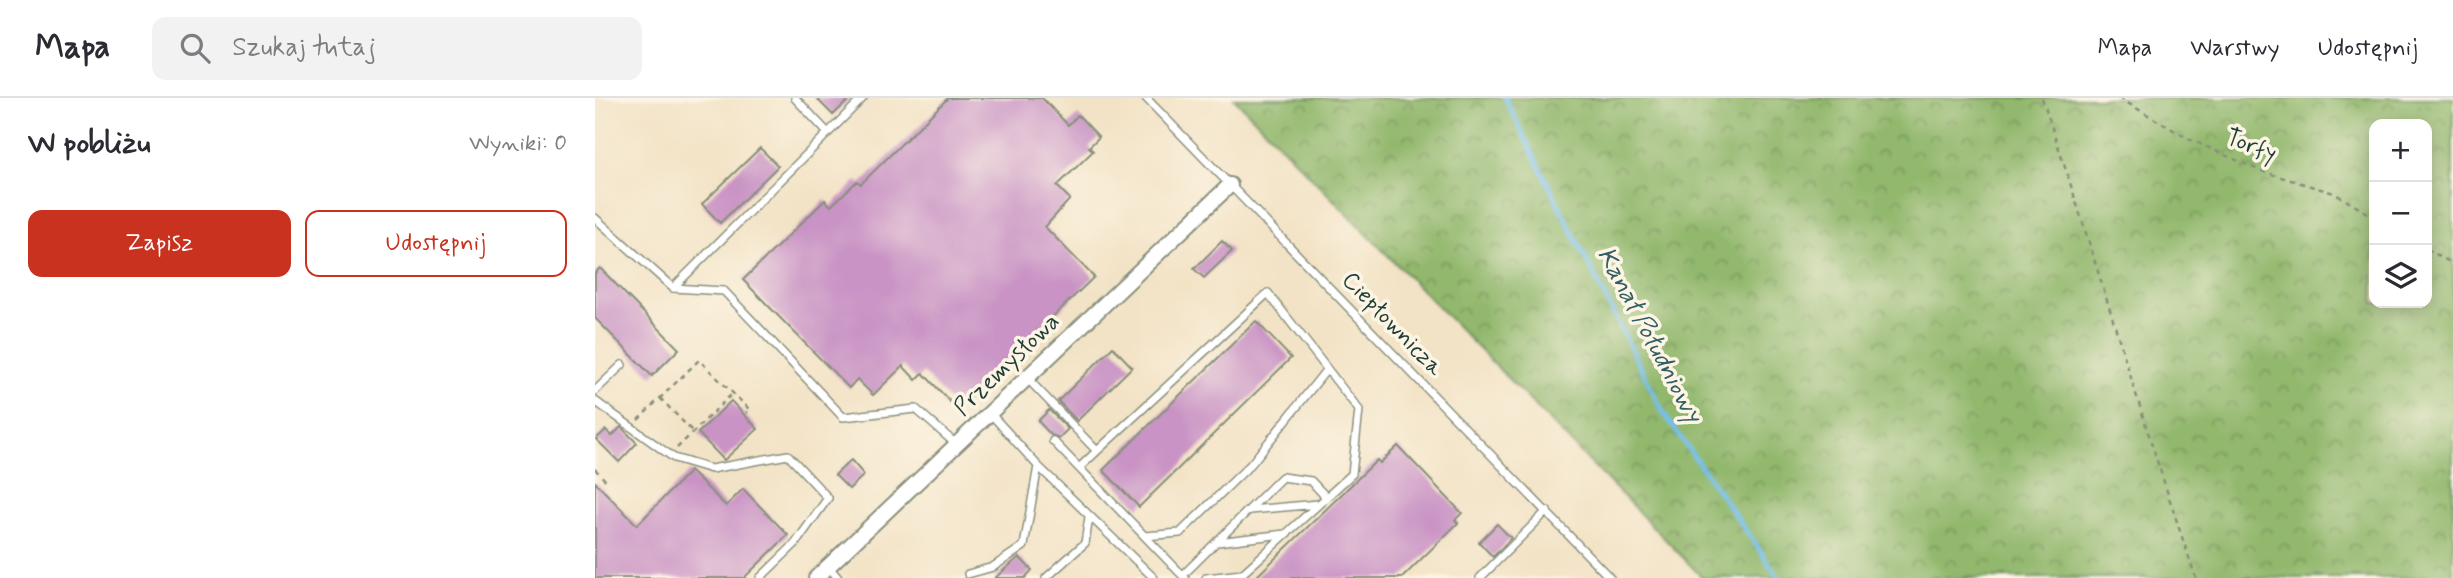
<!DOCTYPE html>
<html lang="pl">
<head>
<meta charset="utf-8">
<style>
  :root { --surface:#fff; --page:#f2f2f3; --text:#2b2b33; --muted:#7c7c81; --line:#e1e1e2; --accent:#c8321e }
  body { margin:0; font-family:Mynerve,sans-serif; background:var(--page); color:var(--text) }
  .controls { position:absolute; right:21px; top:21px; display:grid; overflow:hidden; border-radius:14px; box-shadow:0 4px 18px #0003 }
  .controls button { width:63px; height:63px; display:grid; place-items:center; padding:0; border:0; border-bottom:2px solid var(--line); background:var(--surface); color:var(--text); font:35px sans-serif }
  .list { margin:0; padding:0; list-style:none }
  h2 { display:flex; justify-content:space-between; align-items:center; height:91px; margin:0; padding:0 28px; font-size:30px }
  h2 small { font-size:23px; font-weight:400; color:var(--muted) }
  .actions { display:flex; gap:14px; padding:21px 28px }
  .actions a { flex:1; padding:16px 0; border:2px solid var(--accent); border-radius:14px; text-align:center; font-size:24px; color:var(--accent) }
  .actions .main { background:var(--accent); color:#fff }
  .icon { flex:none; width:38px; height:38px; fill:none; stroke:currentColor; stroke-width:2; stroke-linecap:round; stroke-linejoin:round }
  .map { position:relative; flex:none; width:1858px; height:480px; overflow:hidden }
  header { display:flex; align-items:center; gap:42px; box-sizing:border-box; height:98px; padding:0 35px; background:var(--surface); border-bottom:2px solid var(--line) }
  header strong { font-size:33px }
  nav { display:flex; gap:38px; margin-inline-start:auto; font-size:24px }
  .search { width:490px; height:63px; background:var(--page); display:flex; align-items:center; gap:18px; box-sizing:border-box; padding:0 24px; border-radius:14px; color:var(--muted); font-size:26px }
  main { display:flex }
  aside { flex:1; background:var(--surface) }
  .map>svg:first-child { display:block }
</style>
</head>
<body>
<header>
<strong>Mapa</strong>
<div class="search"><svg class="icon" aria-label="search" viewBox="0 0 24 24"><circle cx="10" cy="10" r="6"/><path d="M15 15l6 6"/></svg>Szukaj tutaj</div>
<nav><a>Mapa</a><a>Warstwy</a><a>Udostępnij</a></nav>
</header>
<main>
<aside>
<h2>W pobliżu<small>Wyniki: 0</small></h2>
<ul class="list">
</ul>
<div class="actions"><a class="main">Zapisz</a><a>Udostępnij</a></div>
</aside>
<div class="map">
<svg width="1858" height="480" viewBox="0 0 1858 480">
  <defs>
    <pattern id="forest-crowns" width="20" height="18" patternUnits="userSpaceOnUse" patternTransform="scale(1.75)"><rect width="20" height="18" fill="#92b86d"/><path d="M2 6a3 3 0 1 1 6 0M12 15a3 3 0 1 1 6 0" fill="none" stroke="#77975a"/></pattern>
  </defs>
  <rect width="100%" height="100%" fill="#fcf5e5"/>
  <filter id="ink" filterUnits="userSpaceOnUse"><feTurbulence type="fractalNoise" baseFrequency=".0143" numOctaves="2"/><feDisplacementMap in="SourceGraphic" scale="14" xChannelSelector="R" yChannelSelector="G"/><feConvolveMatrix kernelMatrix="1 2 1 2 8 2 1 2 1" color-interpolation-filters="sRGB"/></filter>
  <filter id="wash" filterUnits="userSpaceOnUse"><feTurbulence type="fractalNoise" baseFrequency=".00686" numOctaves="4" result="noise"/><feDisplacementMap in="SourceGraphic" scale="28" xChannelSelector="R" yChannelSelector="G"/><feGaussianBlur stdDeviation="1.57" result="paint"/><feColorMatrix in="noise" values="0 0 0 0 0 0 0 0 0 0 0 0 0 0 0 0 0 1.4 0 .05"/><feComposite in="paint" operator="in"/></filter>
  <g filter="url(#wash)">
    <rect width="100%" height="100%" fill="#f3e3c6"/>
    <path fill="url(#forest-crowns)" stroke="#587a50" stroke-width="2" fill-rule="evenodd" d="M639 0H1858V480H1108ZM1779 26H1832V205H1779Z"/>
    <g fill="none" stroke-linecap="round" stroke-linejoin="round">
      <path stroke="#74c0ed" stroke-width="4.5" d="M910 0 1068 314 1184 480"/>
    </g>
    <g id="blocks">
      <path fill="#c993c5" d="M221 0H256L238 17Z
        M353 0H447L473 27 483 17 504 39 494 49 498 53 462 88 475 101 450 129 499 179 362 311 328 275 321 282 308 268 278 297 262 281 254 290 148 182 230 102 236 108 262 83 266 86Z
        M165 50 183 68 125 125 107 106Z
        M627 143 637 153 609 180 599 171Z
        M5 170 84 251 57 278 0 220V175Z
        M661 223 696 260 544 409 508 372Z
        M518 249 537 269 482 323 463 303Z
        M136 303 163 331 129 362 103 335Z
        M454 312 473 331 464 340 456 337 443 323Z
        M26 329 42 345 24 364 1 341 11 332 17 338Z
        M803 348 867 415 860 422 863 425 807 480H660L782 362 785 365Z
        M256 362 269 377 254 391 240 377Z
        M95 373 131 408 148 391 193 437 149 480H0V384L42 427Z
        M902 426 916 440 898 459 884 444Z
        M424 459 437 472 430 480H400Z"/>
    </g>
  </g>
  <g filter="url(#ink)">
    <use href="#blocks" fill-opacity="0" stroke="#89907d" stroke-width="2"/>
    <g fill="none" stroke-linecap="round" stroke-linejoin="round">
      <defs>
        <path id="lane" d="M200 0 233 35
          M551 0 1015 480
          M0 120 78 190 129 193 248 319 321 311 362 347
          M78 190 268 0
          M432 280 502 353 484 370 458 343
          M0 293 27 267
          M0 303 79 360 116 371 193 357 233 400 200 446 165 480
          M502 353 673 195 764 312 757 376 647 476 611 480
          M443 368 559 480
          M484 370 590 480
          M655 412 723 406
          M550 438 585 435 656 366 732 271
          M622 444 690 436
          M233 468 243 480
          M373 476 398 469 429 448 443 368 395 315
          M588 477 687 379 716 383 731 399
          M451 480 490 445 494 419
          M885 480 952 413"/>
        <path id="street" d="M221 480 635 87"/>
      </defs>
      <use href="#lane" stroke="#89907d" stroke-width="10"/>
      <use href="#street" stroke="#89907d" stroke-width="18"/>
      <path stroke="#89907d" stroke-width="2.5" stroke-dasharray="5 5" stroke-linecap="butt" d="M1447 0C1501 159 1546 321 1601 480
        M1524 0 1594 41 1666 73 1739 95 1779 119
        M1832 151 1858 166
        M65 300 97 333
        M43 322 104 262 155 312 151 315
        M82 350 137 296
        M0 371 12 384"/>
      <use href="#lane" stroke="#fff" stroke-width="7"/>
      <use href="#street" stroke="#fff" stroke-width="14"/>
    </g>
  </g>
  <g text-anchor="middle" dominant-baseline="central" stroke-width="7" stroke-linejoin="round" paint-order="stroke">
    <g font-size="24" fill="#1f3d34" stroke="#fcf5e5">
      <text transform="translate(1656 48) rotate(22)">Torfy</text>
      <text transform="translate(797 226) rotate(46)">Ciepłownicza</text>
      <text transform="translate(412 267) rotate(-44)">Przemysłowa</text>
    </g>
    <g font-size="26" font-style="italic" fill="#345e62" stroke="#fcf5e5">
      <text transform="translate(1054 237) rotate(62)">Kanał Południowy</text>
    </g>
  </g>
</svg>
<div class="controls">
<button>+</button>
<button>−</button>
<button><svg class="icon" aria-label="layers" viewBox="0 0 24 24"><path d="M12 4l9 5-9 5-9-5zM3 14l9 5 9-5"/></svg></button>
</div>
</div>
</main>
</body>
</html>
